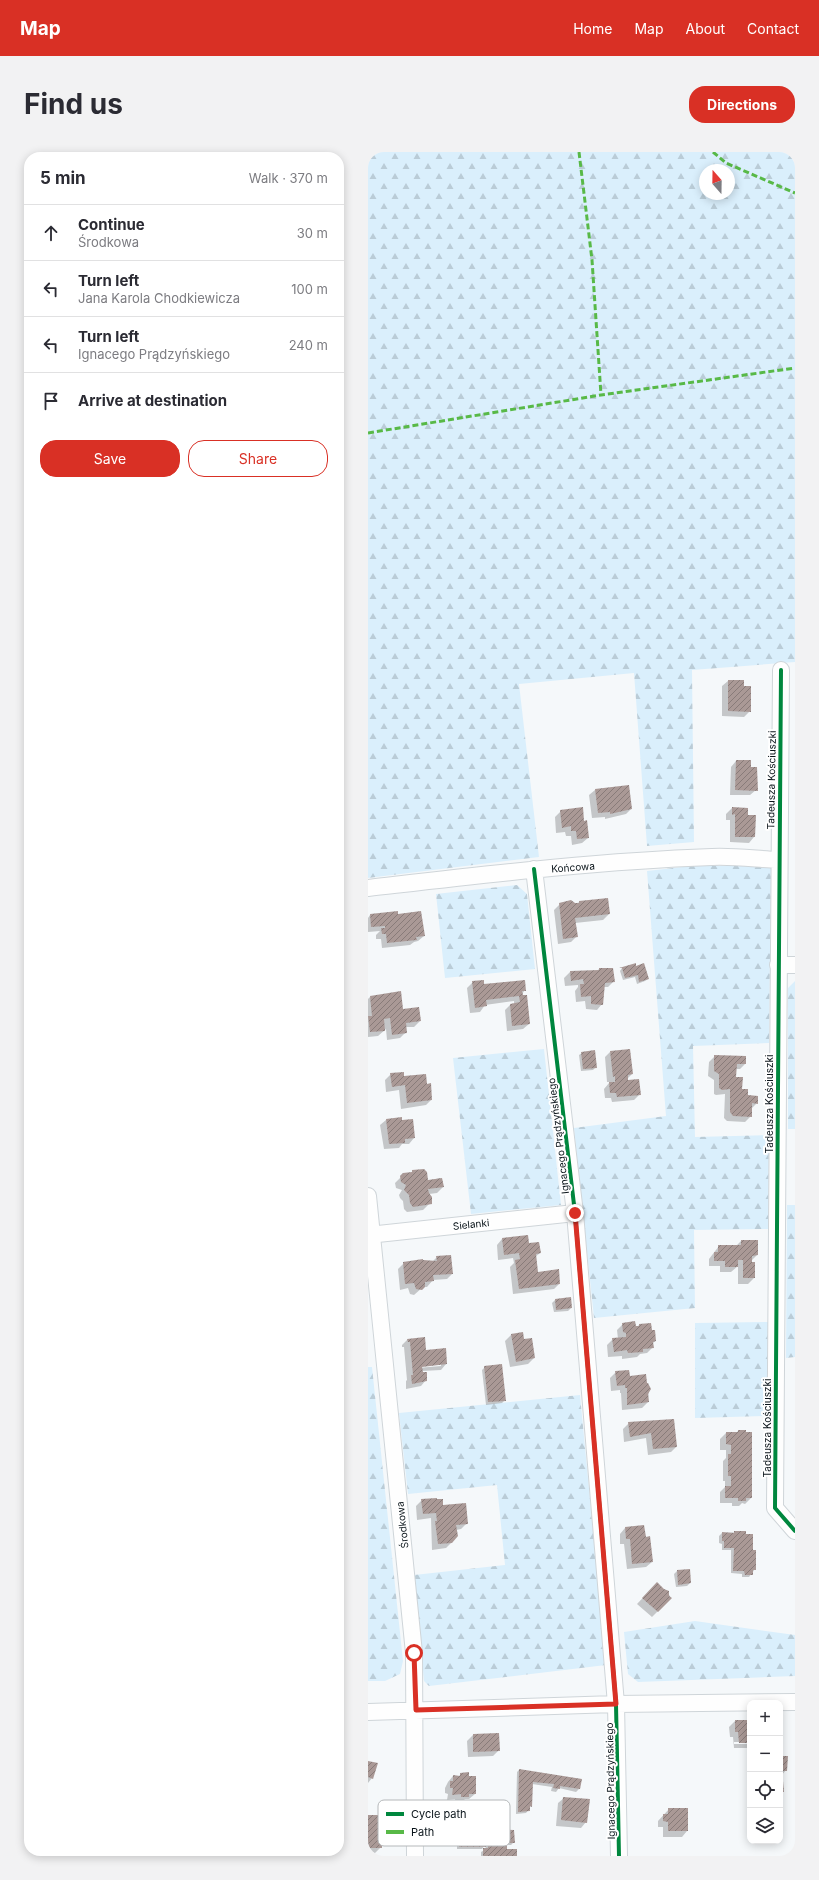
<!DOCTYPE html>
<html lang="en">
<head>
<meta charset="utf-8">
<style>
  :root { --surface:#fff; --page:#f2f2f3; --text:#2b2b33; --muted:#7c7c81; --line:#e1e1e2; --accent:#d93025 }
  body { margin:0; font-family:Inter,sans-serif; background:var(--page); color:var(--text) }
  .controls { position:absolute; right:12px; bottom:12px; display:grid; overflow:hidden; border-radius:8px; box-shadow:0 2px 10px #0003 }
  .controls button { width:36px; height:36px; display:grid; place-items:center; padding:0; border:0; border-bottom:1px solid var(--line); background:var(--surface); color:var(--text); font:20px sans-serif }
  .compass { position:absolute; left:331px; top:12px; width:36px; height:36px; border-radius:50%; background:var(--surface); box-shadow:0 2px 10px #0003; rotate:340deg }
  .stop { position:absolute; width:12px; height:12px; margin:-9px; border:3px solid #d93025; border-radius:50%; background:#fff }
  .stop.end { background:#d93025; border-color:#fff; box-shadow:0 1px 4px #0008 }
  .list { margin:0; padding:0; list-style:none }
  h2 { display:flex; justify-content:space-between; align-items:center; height:52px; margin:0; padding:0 16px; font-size:17px }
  h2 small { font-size:13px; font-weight:400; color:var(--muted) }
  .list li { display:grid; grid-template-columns:26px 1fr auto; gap:12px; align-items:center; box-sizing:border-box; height:56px; padding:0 16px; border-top:1px solid var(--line) }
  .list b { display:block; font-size:15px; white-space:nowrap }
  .list p { margin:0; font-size:13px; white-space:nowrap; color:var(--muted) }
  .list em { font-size:13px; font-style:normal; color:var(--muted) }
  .actions { display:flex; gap:8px; padding:12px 16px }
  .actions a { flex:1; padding:9px 0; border:1px solid var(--accent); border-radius:16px; text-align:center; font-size:14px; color:var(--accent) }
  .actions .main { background:var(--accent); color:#fff }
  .icon { flex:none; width:22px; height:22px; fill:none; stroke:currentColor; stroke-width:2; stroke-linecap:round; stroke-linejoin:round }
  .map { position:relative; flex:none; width:427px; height:1704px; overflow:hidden; border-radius:16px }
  header { display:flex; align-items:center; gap:24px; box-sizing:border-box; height:56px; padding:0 20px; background:var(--accent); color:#fff }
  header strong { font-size:19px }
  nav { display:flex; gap:22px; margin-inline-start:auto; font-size:14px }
  .intro { display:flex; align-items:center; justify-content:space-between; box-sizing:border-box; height:96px; padding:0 24px }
  h1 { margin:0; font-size:28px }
  .button { padding:10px 18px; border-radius:16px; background:var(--accent); color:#fff; font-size:14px; font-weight:700 }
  main { display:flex; gap:24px; padding:0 24px }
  aside { flex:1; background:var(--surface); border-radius:16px; box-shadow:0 2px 10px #0003 }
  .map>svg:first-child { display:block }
</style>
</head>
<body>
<header>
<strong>Map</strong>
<nav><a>Home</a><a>Map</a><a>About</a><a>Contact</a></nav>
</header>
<div class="intro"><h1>Find us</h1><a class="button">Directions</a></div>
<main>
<aside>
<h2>5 min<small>Walk · 370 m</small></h2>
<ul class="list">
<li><svg class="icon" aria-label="ahead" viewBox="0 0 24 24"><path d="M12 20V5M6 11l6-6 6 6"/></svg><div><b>Continue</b><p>Środkowa</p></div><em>30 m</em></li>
<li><svg class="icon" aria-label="left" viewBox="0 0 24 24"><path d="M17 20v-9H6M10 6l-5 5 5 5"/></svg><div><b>Turn left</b><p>Jana Karola Chodkiewicza</p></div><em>100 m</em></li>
<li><svg class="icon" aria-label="left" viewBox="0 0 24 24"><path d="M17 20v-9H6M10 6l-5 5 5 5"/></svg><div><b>Turn left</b><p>Ignacego Prądzyńskiego</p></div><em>240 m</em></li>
<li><svg class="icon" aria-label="arrive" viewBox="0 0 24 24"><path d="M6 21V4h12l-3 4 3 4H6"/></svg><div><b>Arrive at destination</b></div></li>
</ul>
<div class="actions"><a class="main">Save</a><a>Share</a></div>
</aside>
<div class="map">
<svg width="427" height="1704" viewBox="0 0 427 1704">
  <defs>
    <pattern id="forest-firs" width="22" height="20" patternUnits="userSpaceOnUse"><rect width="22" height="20" fill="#daeffc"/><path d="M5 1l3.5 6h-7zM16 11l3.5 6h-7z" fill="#baccd7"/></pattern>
    <pattern id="building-hatch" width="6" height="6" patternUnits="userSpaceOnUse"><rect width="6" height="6" fill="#aa9996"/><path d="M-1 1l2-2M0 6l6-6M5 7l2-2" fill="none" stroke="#887b79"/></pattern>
  </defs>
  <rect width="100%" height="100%" fill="#f5f8fa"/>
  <path fill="url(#forest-firs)" fill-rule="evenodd" d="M0 0H427V510L324 518 326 690 279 694 266 521 151 532 171 705 0 726ZM337 18H361V42H337Z
    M323 714H403L401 891 325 894 327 985 401 983 400 1077 326 1078 327 1156 226 1166 206 976 298 964 279 719Z
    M149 733 159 742 167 817 77 826 68 742Z
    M427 829V977H420V836Z
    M176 897 193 1053 103 1062 85 906Z
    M419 1053H427V1205L418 1206Z
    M400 1170 399 1264 327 1266V1171Z
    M0 1215H4L35 1509 32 1522 17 1529H0Z
    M212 1243 238 1513 61 1534 56 1529 46 1423 137 1413 129 1333 40 1342 31 1261Z
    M327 1469 427 1483V1524L270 1530 260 1522 256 1480Z"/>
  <path fill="#0003" fill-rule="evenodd" d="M360 529 375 535 382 559 376 565 354 564V534Z
    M368 609 382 616 388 638 382 643H362L363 615Z
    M260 634 263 657 258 662 237 667V665L224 666 221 643 227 638Z
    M364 656 379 664 386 685 381 691 362 690V668H358V662Z
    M193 659 215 670 220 686 214 691 204 693 203 684H198L197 680 188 681 187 665Z
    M212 750 241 762 235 768 207 771 208 785 203 790 190 792 186 758 192 752H206Z
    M2 763H29L56 784 50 789 46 790 42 793 14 796 13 787H8V783L12 779 0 780V766Z
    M268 815 280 827 277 829 269 832 267 825 255 828 252 819 254 816Z
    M231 817 246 829 240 835H235L234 852 229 858 218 857 217 849 208 850 207 839 210 835V833L197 834 196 826 202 820 229 819Z
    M105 830 157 838 154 842 161 872 155 877 139 879 137 858 142 853 146 852V849L117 853 112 860 102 861 99 836Z
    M2 845 34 858 52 869 46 875H38V880L32 886 19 888 18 877 10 884 0 885V847Z
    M242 900 264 922 259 927 272 942 266 948 244 950 243 946H237L236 937 241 931V930H239L237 905Z
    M214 901 227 916 225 918 213 919 211 903Z
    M347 904 377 912 372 917H367V926L373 938 389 951 383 957V964L377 970 359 969 356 966 357 942 348 943 346 942V928L340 924 341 910Z
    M23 922 59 933 63 948 58 953 33 957 31 938 18 940 17 928Z
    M33 966V969L46 986 41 992H34L31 996 16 997 12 973 18 968Z
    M45 1019 59 1029 72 1026 74 1028 75 1035 69 1041 61 1042 64 1049 55 1058 39 1060 36 1057 35 1049 32 1046 31 1043 34 1038 28 1036 27 1031 36 1022H42Z
    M134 1087 160 1092 172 1101 167 1105 169 1121 191 1132 186 1137 145 1142 142 1115 146 1111 145 1106 130 1108 129 1093Z
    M373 1089 389 1103 383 1109 386 1126 380 1132H370V1114L363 1120H352V1114H341V1107L351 1094H368Z
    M69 1105 84 1122 79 1127 65 1128 59 1135H55L46 1143 42 1142 40 1136 32 1138 30 1117 36 1111 64 1110Z
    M187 1148 203 1156 200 1159 186 1160 184 1151Z
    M255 1172 269 1175 271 1173 287 1189 284 1192 285 1195 279 1201 272 1202 269 1205 254 1207V1204L240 1205 239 1193 245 1187H250L249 1178Z
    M154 1181 156 1188 166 1206 160 1212 142 1215 137 1189 143 1183Z
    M40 1187 78 1212 73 1218 54 1219 58 1228 53 1234 38 1237V1229L39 1228 36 1195H34V1193ZM73 1212V1214L49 1216V1214Z
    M117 1215 137 1248 134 1251 118 1253 114 1218Z
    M248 1220 278 1231 281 1235 280 1250 274 1256 254 1258 253 1241H252V1238L243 1239 242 1226Z
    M273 1270 308 1295 303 1300 280 1303 278 1286 256 1290 255 1277 261 1271Z
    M370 1279 377 1281 383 1346 377 1352 374 1351 371 1354H364V1351H352V1340L357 1335V1329H355V1309L358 1306V1298H352V1287L358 1281H368Z
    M54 1348 74 1355 99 1371 93 1377 88 1378 84 1390 78 1396 64 1398 63 1366 49 1368 48 1354Z
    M257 1376 277 1386 284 1410 278 1415 259 1417 256 1392H252V1382Z
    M377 1380 384 1399 387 1417 381 1425H374V1422L363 1421V1398H354V1392L351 1391V1384L354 1381Z
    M321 1418 322 1431 319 1434 308 1435 306 1422 309 1419Z
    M289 1431 296 1438 299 1439 303 1446 284 1465 269 1452Z
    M367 1569H382V1590H366V1592H382V1596H366L365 1585H362L361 1575Z
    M130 1582 131 1598 125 1604 100 1605 99 1589 105 1583Z
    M412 1605 418 1618 413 1624H412Z
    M0 1610 4 1626 0 1631Z
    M382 1612V1642L381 1640 380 1614Z
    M151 1618 213 1628 211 1637 208 1640 191 1636 188 1640 183 1639 184 1635 164 1632 163 1654 158 1661 148 1662 149 1620Z
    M93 1622 107 1642 101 1647H97L94 1650H87V1647L79 1648 80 1642 77 1641V1636L80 1630 85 1624 90 1625Z
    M196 1646 218 1670 213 1676 188 1674 190 1651Z
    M301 1657 319 1679 314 1685H295V1675H290V1669Z
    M0 1664 13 1695 4 1704H0Z
    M97 1675 101 1678 146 1690 143 1693H138V1698L148 1704H113V1700L118 1697 117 1693 114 1697H89V1681Z"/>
  <path fill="url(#building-hatch)" d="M360 528H376V534H383V560L360 559Z
    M368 608H383V615H389L390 639 367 638Z
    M261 633 264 657 242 662V660L230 661 227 637Z
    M215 655 216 669 219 668 221 686 209 687 208 679H203V674L194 676 192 658Z
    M364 655 380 656V663H388L387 685H367V662L364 663Z
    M240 746 242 762 207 766 210 785 195 787 191 751 203 748 207 751H211V749Z
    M30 759V762L53 759 57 784 48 785 49 788 19 791 18 782H14L13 776H17V774L3 775 2 762Z
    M268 811V814L276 811 281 827 271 830 270 823 257 826 254 816H251Z
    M231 816H245L247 830 237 831 235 853 223 852V844L213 845 212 832H216L215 827 203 829 202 819 231 818Z
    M116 828V832L157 828 158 839H154L155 843H159L162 872 144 874 142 852 152 850 151 844 118 848 119 854 107 856 104 829Z
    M33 839 35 857 51 855 53 869 38 871 39 881 24 883 22 866 16 867 17 879 2 880 0 864H4L2 844Z
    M262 897 265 922 260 923V928L271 927 273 943 249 945 248 941H242L241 930H247V924L245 925 242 899Z
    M227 898 229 916 215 917 213 900Z
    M346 903 378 904V912H369L368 925H375L374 937H380V943L390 944V952L384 951V965L365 964 362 960V937L354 938 351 936V922L346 919Z
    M36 920V924L58 922 59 932 63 931 64 948 39 951 37 933 24 935 22 921Z
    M34 965V968L45 967 47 986 37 987V991L21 992 18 967Z
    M56 1017 59 1020 60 1028 74 1026 76 1035 60 1037 61 1041 64 1045V1052L45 1055 42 1051 41 1043 36 1038 38 1033 33 1030 32 1024 35 1021 44 1020V1018Z
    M160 1083 161 1091 171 1090 173 1101 168 1102 170 1120 191 1117 192 1132 151 1137 147 1108 152 1107 151 1101 136 1103 134 1086Z
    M373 1088H390V1103L384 1104V1110H387V1126H375V1108H370V1115H357V1109H346V1100H350V1093H373Z
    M83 1103 85 1122 65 1123 66 1129 57 1130V1135L54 1138 48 1137 46 1131 37 1132 35 1110 55 1107V1108L69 1109 68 1104Z
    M203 1145 204 1156 188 1158 187 1147Z
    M267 1169 268 1174H271V1172L283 1171 284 1178H287L288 1189 285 1190 286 1196 275 1197V1200L260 1201 259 1198 246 1200 244 1186 258 1185V1181L255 1180 254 1171Z
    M155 1180 156 1187 164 1186 167 1206 148 1210 143 1182Z
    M57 1185 58 1198 78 1196 79 1212 54 1215 55 1220H59V1229L44 1232 43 1223H45L42 1190H40L39 1187Z
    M134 1212 138 1249 120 1250 116 1214Z
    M261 1218 262 1224 278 1222 279 1231H280L283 1237 280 1242 281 1250 259 1253V1236H257V1233L249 1234 247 1219Z
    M306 1267 309 1295 285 1297 283 1281 262 1285 260 1270Z
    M370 1278H378V1280H384V1346H378V1349H370V1346H357V1334H363V1324H360V1302H363V1293L358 1292V1280H370Z
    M69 1346V1347H75V1353L98 1351 100 1372 88 1373 90 1384 84 1391 70 1392 67 1369H69L68 1361 55 1362 53 1347Z
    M276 1373 278 1385 282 1384 285 1410 264 1412 262 1387H258L257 1375Z
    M366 1379H378V1382H385V1398H388V1418H385V1423H377L376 1419H365L366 1396H356V1389H354V1380L366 1381Z
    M322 1417 323 1431 310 1433 309 1418Z
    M289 1430 296 1437 301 1439V1444L304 1446 290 1460 274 1446Z
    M367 1568H382V1591H371L370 1580H367Z
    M131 1581 132 1599 105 1600V1582Z
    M412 1604H420L419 1619H412Z
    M0 1609 10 1611 5 1627 0 1625Z
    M151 1617 214 1627 212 1637 192 1634V1637L185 1636 186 1632 165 1630 164 1655 162 1654V1659L150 1660Z
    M101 1620V1624H108V1642H101V1645H93V1642L84 1643 85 1636H82V1629H85V1623L92 1624V1621Z
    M412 1629H415L416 1640H412Z
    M195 1645 222 1647 219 1671 193 1668Z
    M300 1656H320V1679H300V1670L295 1669V1662H300Z
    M0 1663H14V1696H0Z
    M97 1674H102V1677L146 1678 147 1691H118V1695H91V1678H96Z
    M120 1692H139V1697H149V1704H115V1696H120Z"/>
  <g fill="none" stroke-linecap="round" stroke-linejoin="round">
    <defs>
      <path id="minor" d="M413 518 407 1356 427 1379
        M166 717 207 1061 248 1552 251 1704
        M0 736C114 723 229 709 344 705 366 704 388 707 410 708
        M410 813H427
        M0 1044 46 1501 47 1704
        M0 1083 207 1061
        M0 1560 248 1552 427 1550"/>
    </defs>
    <use href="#minor" stroke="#cfd5d9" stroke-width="18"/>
    <use href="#minor" stroke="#fefefe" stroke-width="16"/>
    <path stroke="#58b947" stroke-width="3" stroke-dasharray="6 3" stroke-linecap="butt" d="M211 0 224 108 233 243
      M345 0 358 11 427 41
      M0 281 233 243 427 216"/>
    <defs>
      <path id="cycleway" d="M413 518 407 1356 427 1379
        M166 717 207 1061 248 1552 251 1704"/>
    </defs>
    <use href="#cycleway" stroke="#fff" stroke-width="6"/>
    <use href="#cycleway" stroke="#00873e" stroke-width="4"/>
  </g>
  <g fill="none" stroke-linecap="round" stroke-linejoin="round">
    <path stroke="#d93025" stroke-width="5" d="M46 1501 48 1558 248 1552 207 1061"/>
  </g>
  <g text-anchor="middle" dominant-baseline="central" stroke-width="4" stroke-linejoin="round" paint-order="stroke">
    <g font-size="10" fill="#081218" stroke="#fff">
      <text transform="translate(403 628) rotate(-89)">Tadeusza Kościuszki</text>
      <text transform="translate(205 715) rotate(-4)">Końcowa</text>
      <text transform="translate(401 952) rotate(-90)">Tadeusza Kościuszki</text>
      <text transform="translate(190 984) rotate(-97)">Ignacego Prądzyńskiego</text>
      <text transform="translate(103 1072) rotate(-6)">Sielanki</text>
      <text transform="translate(399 1276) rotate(-90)">Tadeusza Kościuszki</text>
      <text transform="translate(34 1373) rotate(-96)">Środkowa</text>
      <text transform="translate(242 1629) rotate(-91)">Ignacego Prądzyńskiego</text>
    </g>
  </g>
  <rect x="10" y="1648" width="132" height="46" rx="6" fill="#fff" stroke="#b5b8ba" stroke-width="1"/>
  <rect x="18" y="1660" width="18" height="4" fill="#00873e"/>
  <rect x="18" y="1678" width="18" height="4" fill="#58b947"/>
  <g font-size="11" fill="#081218">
    <text x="43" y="1666">Cycle path</text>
    <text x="43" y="1684">Path</text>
  </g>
</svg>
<div class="controls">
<button>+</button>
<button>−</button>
<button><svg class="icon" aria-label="locate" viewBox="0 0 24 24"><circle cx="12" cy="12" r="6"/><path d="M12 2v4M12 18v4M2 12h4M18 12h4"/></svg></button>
<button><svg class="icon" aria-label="layers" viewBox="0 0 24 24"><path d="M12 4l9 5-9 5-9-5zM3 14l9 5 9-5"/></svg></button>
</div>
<svg class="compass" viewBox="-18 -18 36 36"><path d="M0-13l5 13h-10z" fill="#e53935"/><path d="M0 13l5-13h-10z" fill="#7c7c81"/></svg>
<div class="stop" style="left:46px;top:1501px"></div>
<div class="stop end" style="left:207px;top:1061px"></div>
</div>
</main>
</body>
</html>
